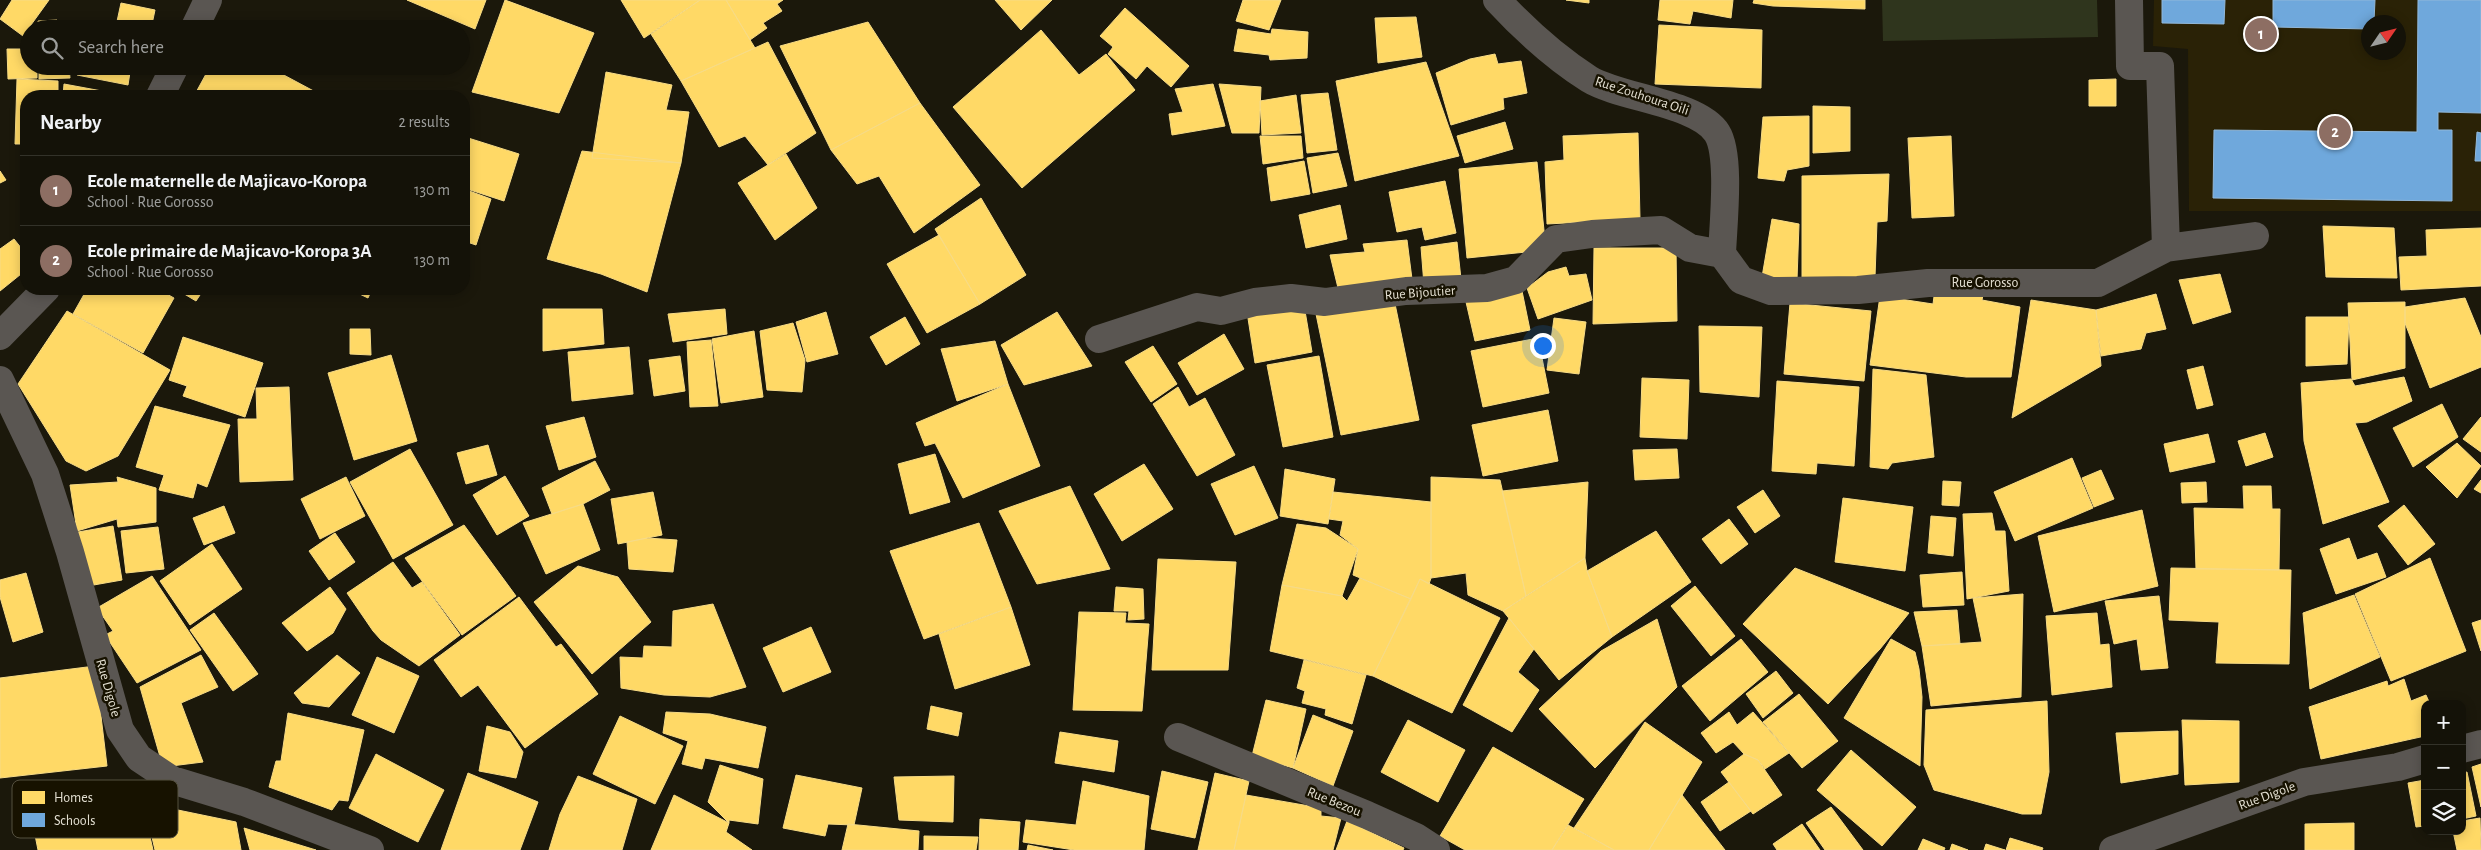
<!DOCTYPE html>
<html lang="en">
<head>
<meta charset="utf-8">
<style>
  :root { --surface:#141208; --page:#1d1b12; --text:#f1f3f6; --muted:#9d9e9c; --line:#333229; --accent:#8c9099 }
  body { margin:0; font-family:"Alegreya Sans",sans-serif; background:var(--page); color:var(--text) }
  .controls { position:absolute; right:15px; bottom:15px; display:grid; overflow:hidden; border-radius:10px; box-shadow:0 2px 12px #0003 }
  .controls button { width:45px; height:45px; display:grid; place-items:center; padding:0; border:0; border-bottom:1px solid var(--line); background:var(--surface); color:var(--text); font:25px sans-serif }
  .compass { position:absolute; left:2361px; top:15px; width:45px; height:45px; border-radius:50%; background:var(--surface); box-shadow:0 2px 12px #0003; rotate:55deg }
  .you { position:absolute; left:1542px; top:345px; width:18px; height:18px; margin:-12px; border:4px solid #fff; border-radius:50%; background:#1a73e8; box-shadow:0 0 0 8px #1a73e833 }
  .badge { display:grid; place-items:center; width:32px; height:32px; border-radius:50%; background:var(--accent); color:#fff; font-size:16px; font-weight:700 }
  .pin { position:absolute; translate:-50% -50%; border:2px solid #fff; box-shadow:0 1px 5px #0006 }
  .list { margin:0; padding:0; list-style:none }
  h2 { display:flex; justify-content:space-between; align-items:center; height:65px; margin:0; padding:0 20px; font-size:21px }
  h2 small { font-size:16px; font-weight:400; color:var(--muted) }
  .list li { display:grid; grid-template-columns:32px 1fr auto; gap:15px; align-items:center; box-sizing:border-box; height:70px; padding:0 20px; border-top:1px solid var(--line) }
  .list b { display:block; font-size:19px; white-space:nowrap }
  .list p { margin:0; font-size:16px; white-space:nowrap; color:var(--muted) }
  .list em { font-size:16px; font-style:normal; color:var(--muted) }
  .icon { flex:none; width:28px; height:28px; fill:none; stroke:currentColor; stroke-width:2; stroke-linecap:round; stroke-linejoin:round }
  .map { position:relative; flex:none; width:2481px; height:850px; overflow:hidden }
  .search { position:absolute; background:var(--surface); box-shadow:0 2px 12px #0003; left:20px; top:20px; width:450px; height:55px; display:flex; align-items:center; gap:12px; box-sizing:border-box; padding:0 18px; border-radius:28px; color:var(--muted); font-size:19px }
  .panel { position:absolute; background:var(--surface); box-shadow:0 2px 12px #0003; left:20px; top:90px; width:450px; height:205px; border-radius:20px }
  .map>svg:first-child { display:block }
</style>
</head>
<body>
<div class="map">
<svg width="2481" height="850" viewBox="0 0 2481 850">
  <rect width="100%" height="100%" fill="#1b180b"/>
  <path fill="#2a2206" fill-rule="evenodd" d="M2154 0H2481V211H2189L2188 49 2153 46ZM2368 22H2398V52H2368Z"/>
  <path fill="#2f351d" d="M1882 0H2097L2098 37 1883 41Z"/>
  <path fill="#ffd966" stroke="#f7db86" d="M12 0H49L23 36 0 19Z
    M407 0H486L475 29Z
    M505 0 594 33 559 113 472 92Z
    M621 0H700L644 38Z
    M700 0H726L755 48 681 81 651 34Z
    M726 0H783L777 4 782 11 763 23 767 28 750 40Z
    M995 0H1052L1021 30Z
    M1243 0H1281L1269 30 1236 21Z
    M1566 0H1589V3Z
    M1660 0H1733L1731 18 1693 11 1690 24 1658 20Z
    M1754 0H1865V9L1773 6 1753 3Z
    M121 3 155 10 151 29H89L90 21 116 26Z
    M1125 8 1189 66 1171 87 1147 66 1136 79 1108 54 1113 47 1100 36Z
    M1416 17 1422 57 1378 63 1375 18Z
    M57 20V25H68V29H38V21Z
    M868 22 920 103 831 150 780 46Z
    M1659 25 1762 30 1761 88 1655 84Z
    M1238 29 1271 34 1272 29 1308 32 1307 58 1270 60 1269 55 1234 51Z
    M1041 30 1079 75 1106 54 1135 90 1022 188 953 107Z
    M768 42 816 133 768 165 745 136 719 147 681 81Z
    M7 49H29V66H37V78L8 79Z
    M1495 54 1498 64 1521 61 1527 93 1503 98 1504 109 1451 125 1436 73 1470 59Z
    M1426 62 1459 156 1355 181 1336 81Z
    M39 66H69L70 78 39 79Z
    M79 66H131L128 85 77 75Z
    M202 66H267L323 96H194L206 74 199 71Z
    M606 72 672 85 666 110 689 112 681 163 592 158Z
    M17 79 58 81V96H26V144H15Z
    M2116 79V106H2089V80Z
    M64 84 129 96H63Z
    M1213 84 1225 126 1172 135 1169 114 1183 112 1175 89Z
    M1219 84 1261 87 1259 133H1232Z
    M1328 93 1337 150 1307 153 1301 95Z
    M1296 95 1301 133 1262 135 1260 101Z
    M920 103 980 185 914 233 879 176 857 184 831 150Z
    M1813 106 1850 107V151L1813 153Z
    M1809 116V166L1787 170 1784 181 1758 178 1763 117Z
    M1505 122 1513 149 1465 163 1457 136Z
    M1638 133 1640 219 1547 224 1545 162 1564 160 1563 136Z
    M1260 136H1301L1303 158 1263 164Z
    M1951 136 1954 216 1912 218 1908 138Z
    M465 137 519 154 504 201 464 188Z
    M582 151 681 163 647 292 601 274 547 259Z
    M1338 153 1347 186 1313 193 1307 158Z
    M786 154 817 208 775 240 738 183Z
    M1304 161 1310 194 1271 201 1267 168Z
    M1537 162 1546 250 1467 258 1459 169Z
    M0 171 6 180 0 183Z
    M1889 174 1887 221 1877 222 1875 277 1802 281V176Z
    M1445 181 1456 233 1425 240 1422 227 1397 232 1389 192Z
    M464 189 491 199 476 245 464 241Z
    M981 198 1026 275 980 304 935 229Z
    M1340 205 1347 239 1306 248 1299 215Z
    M1772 219 1799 224 1797 280 1762 277Z
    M2323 226 2394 228 2397 278 2326 277Z
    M2481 228V286L2401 290 2399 257 2427 256 2426 230Z
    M939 235 980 304 927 333 887 264Z
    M14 239 26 254V270L0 291V249Z
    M1407 240 1412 279 1339 292 1330 255 1365 252 1363 244Z
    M1457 242 1461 279 1424 285 1421 247Z
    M1594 248H1676L1677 321 1593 324Z
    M1566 267 1569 276 1586 274 1592 300 1538 319 1527 288 1548 272Z
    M2220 274 2231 312 2193 324 2179 280Z
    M87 289H158L174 298 143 353 73 314Z
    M176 289H204L196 301Z
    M349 289H372L368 298Z
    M1935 289 1983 295 1982 300 2020 307 2011 377H1966L1870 365 1880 296 1933 304Z
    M1522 291 1530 330 1475 341 1466 302Z
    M2156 294 2166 329 2146 333 2141 349 2101 356 2096 310Z
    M2465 298 2481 337V367L2430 388 2405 323V307Z
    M1394 299 1419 420 1341 435 1316 314Z
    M2031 300 2096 310 2101 366 2012 418Z
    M2405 302V368L2352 380 2348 303Z
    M1790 303 1871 311 1864 381 1784 374Z
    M1304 305 1312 352 1255 363 1247 312Z
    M543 309H602L604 344 543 351Z
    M725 309 727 334 673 342 668 314Z
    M67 311 170 370 118 456 86 471 66 461 18 384Z
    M826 312 838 354 807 362 796 322Z
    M1057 312 1092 366 1024 385 1001 345Z
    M905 317 920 344 886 365 870 337Z
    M2306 317H2349L2347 364 2306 366Z
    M1554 318 1586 322 1579 374 1547 370Z
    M793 323 805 360 802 392 767 390 760 331Z
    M1699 326 1762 327 1759 397 1700 392Z
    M350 329H370L371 355 350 354Z
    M754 331 763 397 721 403 712 339Z
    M1224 334 1244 369 1197 395 1178 363Z
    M183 337 263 363 245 417 183 396 187 386 169 380Z
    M1538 338 1549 393 1483 407 1471 351Z
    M711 340 718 406 690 407 687 342Z
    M995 341 1008 384 957 401 941 349Z
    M1153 346 1177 384 1151 402 1125 362Z
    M629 347 633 394 572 401 568 352Z
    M391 355 417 441 354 460 328 373Z
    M680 356 685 391 654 396 649 360Z
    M1319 356 1333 437 1283 447 1267 365Z
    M2203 366 2213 405 2197 409 2187 370Z
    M1873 369 1926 375 1934 457 1892 463 1888 469 1870 467Z
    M2404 377 2412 401 2367 422 2355 423 2389 502 2323 524 2304 441 2301 383 2351 379 2355 386Z
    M1642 378 1689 380 1687 439 1640 437Z
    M1777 381 1859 387 1854 466 1817 463 1816 474 1772 471Z
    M1008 384 1040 466 963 498 935 443 925 446 916 423Z
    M289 387 293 480 240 482 238 419H257L256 388Z
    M1178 387 1189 407 1205 398 1235 455 1197 476 1153 404Z
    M2442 404 2458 437 2413 467 2393 428Z
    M155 406 230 425 207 487 197 483 193 498 159 490 164 475 136 467Z
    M1548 410 1558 461 1483 476 1472 425Z
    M584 417 596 457 559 470 546 426Z
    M2481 417V452L2463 439Z
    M2265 433 2273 457 2246 466 2238 441Z
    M2208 434 2215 462 2170 472 2164 444Z
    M2457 443 2481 466 2457 498 2426 467Z
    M488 445 497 475 466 484 457 453Z
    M410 449 453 525 393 559 350 482Z
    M1677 449 1679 478 1635 480 1633 450Z
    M935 454 950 502 910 514 898 464Z
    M2072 458 2093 508 2015 541 1994 492Z
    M595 461 610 490 583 504 552 514 542 488Z
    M1144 464 1173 509 1122 541 1094 494Z
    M1254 466 1278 518 1235 535 1211 484Z
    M1285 469 1335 479 1328 524 1280 516Z
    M2101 470 2114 499 2094 507 2082 478Z
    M505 476 529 516 497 535 473 495Z
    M117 477 156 488V522L118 527 117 519 77 531 70 485 118 482Z
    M346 477 365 516 320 539 301 499Z
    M1431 477 1500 480 1526 596 1503 611 1468 595 1466 573 1431 578Z
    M2481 480V493L2474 489Z
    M1943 481 1961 482 1959 506 1942 505Z
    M1588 482 1585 558 1526 596 1502 491Z
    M2206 482 2207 502 2182 503 2181 483Z
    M1070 486 1110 569 1037 584 999 511Z
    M2243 486H2271L2272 509H2280L2279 570 2196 569 2194 508 2244 509Z
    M1763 490 1780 516 1755 533 1737 507Z
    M653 492 662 535 618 544 611 499Z
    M1333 492 1431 502V578L1429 584 1420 579 1411 599 1353 575 1358 549 1340 535 1343 521 1329 519Z
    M1843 498 1913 507 1905 571 1835 562Z
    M583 504 600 550 546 574 523 523Z
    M2404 505 2435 544 2408 565 2378 526Z
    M224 506 235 533 204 545 193 518Z
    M2142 510 2158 586 2054 612 2038 536Z
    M1992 513 1995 531H2005L2009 591 1967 599 1963 514Z
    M1931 516 1956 518 1953 556 1928 553Z
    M1729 519 1748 544 1721 564 1702 539Z
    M979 523 1011 607 924 639 890 551Z
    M1297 524 1326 528 1358 549 1342 596 1282 585Z
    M464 525 516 596 462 635 405 558Z
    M113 526 122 580 88 586 78 532Z
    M158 527 164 569 126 573 121 531Z
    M1656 531 1691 582 1612 637 1587 571Z
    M335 533 355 562 329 580 309 551Z
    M647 538 677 540 673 572 629 569 627 542Z
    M2349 538 2357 560 2377 553 2386 577 2336 594 2320 549Z
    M212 544 242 589 190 625 160 581Z
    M1585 558 1587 571 1612 637 1559 680 1503 611Z
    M2430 558 2466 651 2391 681 2355 594Z
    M1158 559 1236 562 1228 670H1152Z
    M393 562 412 588 422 582 460 635 419 666 381 640 373 631 347 593Z
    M578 566 618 577 651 622 592 674 534 602Z
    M1795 568 1909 613 1880 649 1828 704 1743 624Z
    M2171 568 2291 570 2289 664 2216 663 2219 622 2169 620Z
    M1962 572 1964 605 1923 607 1920 575Z
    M26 573 43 632 13 642 0 597V580Z
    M152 576 201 650 137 683 105 635 113 631 97 608Z
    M1360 578 1411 599 1373 676 1270 651 1282 585 1342 596 1347 601Z
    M1420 579 1500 618 1452 713 1373 676Z
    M1695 586 1735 636 1711 656 1671 606Z
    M330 587 346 609 333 633 307 651 282 623Z
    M1116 587 1143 589 1144 619 1128 620 1129 611H1114Z
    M2023 594 2021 697 1931 706 1922 646 1982 642 1973 598Z
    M2354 595 2380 657 2310 689 2303 613Z
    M2159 596 2168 668 2141 670 2137 639 2114 644 2105 601Z
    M519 597 556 647 561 644 598 694 525 748 478 685 461 697 434 660Z
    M713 604 746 687 710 697 664 695 621 688 620 657 643 658 644 646 672 647 673 611Z
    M1011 607 1030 665 955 689 939 634Z
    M1957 610 1960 644 1922 646 1914 612Z
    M1079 612 1126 613 1125 623 1149 624 1142 711 1073 710Z
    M214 613 258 674 233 691 190 630Z
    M2097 613 2100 645 2109 644 2112 687 2052 695 2046 616Z
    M1509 618 1534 649 1518 672 1539 690 1512 732 1463 705Z
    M1657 619 1677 687 1595 768 1539 709 1601 651Z
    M2481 620V651L2472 623Z
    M811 627 831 672 783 692 763 648Z
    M1741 639 1768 672 1710 721 1682 686Z
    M1891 639 1915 652 1919 669 1922 697 1920 766 1844 718Z
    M201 655 218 687 181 703 203 762 163 767 140 687Z
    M337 655 360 673 329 707 302 703 294 693Z
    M377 657 419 676 394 733 352 715Z
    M1304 660 1366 675 1352 724 1325 715 1326 709 1302 703 1305 691 1297 688Z
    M95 666 107 766 0 778V678Z
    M1776 671 1793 693 1763 718 1746 694Z
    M2404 679 2411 701 2426 695 2430 704H2425V736L2321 759 2309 707 2387 681 2388 686Z
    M1799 694 1838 741 1802 768 1763 722Z
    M1266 700 1306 709 1293 768 1252 756Z
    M2047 701 2049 772 2041 814H2022L1934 790 1924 765 1926 710Z
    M931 706 962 713 958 736 927 729Z
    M666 712 710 714 766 727 758 768 705 758 702 769 682 764 688 741 663 733Z
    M1729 712 1737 725 1753 712 1789 753 1765 769 1758 760 1744 754 1733 742 1716 753 1701 733Z
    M288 713 364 730 348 801 339 800 332 810 269 787 276 761H281Z
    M1313 715 1353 731 1333 786 1293 768Z
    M620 716 683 746 655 804 593 774Z
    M1408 720 1465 750 1438 802 1381 772Z
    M2182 720 2239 721V782L2185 785Z
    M1645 722 1702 762 1649 850H1614L1574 828Z
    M487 726 510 732 523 752 516 778 479 771Z
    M2178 731V774L2121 783 2116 733Z
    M1060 732 1118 741 1114 772 1055 763Z
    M1493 747 1584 799 1552 850H1465L1440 836Z
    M1851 750 1916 807 1882 846 1817 790Z
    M376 754 444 790 418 842 349 808Z
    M1744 754 1758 760 1782 795 1753 814 1721 772Z
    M2481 764V807L2472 767Z
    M720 765 763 779 758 824 729 820V823L708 802Z
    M1162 771 1208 782 1195 838 1151 829Z
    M2467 772 2476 816 2462 819V773Z
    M468 773 538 802 520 850H441Z
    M1215 773 1249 781 1234 850H1198Z
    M796 775 862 788 854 825 828 824 825 836 783 828Z
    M578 776 637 799 622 850H549L560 814Z
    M954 776 953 822 899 820 894 777Z
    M2425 780V826L2416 827 2408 783Z
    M1083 781 1149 796 1144 850H1074L1023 842 1026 820 1076 825Z
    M1729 782 1751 811 1720 831 1701 802Z
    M674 795 729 823 726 832 752 850H651Z
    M1246 795 1321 808V816L1341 818 1333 850H1234Z
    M1682 795 1725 850H1649Z
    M141 797 153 850H38L33 825 91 814 89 808Z
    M144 803 236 822 241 850H155Z
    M1831 807 1863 850H1825L1806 823Z
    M2480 818 2481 850H2457L2453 831H2462V821Z
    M980 819 1020 822 1018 850H979Z
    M1347 821 1404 848 1403 850H1336Z
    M2354 823V850H2305V824Z
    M848 824 919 831 918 850H842Z
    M1802 824 1820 850H1777L1773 844Z
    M1568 825 1614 850H1552Z
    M244 828 316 850H250Z
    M924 836 978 837 976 850H924Z
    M2010 838 2043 848 2042 850H2006Z
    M1923 839 1945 848 1944 850H1918Z
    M1952 844 1968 850H1950Z
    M1986 844 2005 850H1984Z
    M1028 845 1053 850H1027Z"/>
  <path fill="#6fa8dc" stroke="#92b8d9" d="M2162 0H2225L2224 24 2162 23Z
    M2273 0H2375L2374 22H2368V29L2273 27Z
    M2418 0H2481V113L2438 112V130H2452V201L2213 198 2214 130 2417 132Z
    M2477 132 2481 133V161H2475Z"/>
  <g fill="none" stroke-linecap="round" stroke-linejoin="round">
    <path stroke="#5a5652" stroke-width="28" d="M1497 0C1523 28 1556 58 1589 79 1620 98 1698 103 1717 133 1731 155 1723 226 1722 254
      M2129 0 2130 66H2160L2166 248
      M194 29 208 0
      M160 96 175 66
      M1722 254 1741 280 1771 291 1858 290 1928 283H2098L2166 248 2255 236
      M0 336 46 289
      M1099 339 1197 307 1221 311 1255 302 1291 298 1325 302 1406 291 1487 288 1516 280 1556 239 1592 234 1661 230 1690 248 1722 254
      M0 380 45 474 70 552 120 730 139 758 172 780 244 802 370 850
      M1178 737 1367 815 1416 837 1436 850
      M2462 749 2481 744
      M2113 850 2304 782 2398 767 2425 759"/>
  </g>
  <g text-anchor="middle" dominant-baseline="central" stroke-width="5" stroke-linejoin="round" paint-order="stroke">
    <g font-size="14" fill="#e3dfd1" stroke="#171200">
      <text transform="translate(1642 96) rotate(18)">Rue Zouhoura Oili</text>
      <text x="1985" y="283">Rue Gorosso</text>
      <text transform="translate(1420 293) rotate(-4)">Rue Bijoutier</text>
      <text transform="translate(108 688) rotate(74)">Rue Digole</text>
      <text transform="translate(2267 796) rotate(-20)">Rue Digole</text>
      <text transform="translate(1334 802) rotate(22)">Rue Bezou</text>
    </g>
  </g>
  <rect x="12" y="780" width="166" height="58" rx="8" fill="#171200" stroke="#54503f" stroke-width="1"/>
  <rect x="22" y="791" width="23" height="13" fill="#ffd966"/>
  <rect x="22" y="813" width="23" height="14" fill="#6fa8dc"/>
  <g font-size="14" fill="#e3dfd1">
    <text x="54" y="802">Homes</text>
    <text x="54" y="825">Schools</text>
  </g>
</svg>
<div class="controls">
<button>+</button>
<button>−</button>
<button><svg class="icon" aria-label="layers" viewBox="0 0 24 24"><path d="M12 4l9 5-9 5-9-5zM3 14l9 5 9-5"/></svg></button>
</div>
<svg class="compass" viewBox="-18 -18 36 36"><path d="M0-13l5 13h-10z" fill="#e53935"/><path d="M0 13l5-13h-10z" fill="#9d9e9c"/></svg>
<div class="you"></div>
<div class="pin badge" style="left:2261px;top:34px;background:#8d6e63">1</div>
<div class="pin badge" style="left:2335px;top:132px;background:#8d6e63">2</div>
<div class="search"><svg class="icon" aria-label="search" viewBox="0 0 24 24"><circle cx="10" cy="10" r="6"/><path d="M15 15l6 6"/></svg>Search here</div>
<section class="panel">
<h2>Nearby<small>2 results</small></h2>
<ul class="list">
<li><span class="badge" style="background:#8d6e63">1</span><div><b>Ecole maternelle de Majicavo-Koropa</b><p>School · Rue Gorosso</p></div><em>130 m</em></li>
<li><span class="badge" style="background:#8d6e63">2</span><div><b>Ecole primaire de Majicavo-Koropa 3A</b><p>School · Rue Gorosso</p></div><em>130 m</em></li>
</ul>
</section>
</div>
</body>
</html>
